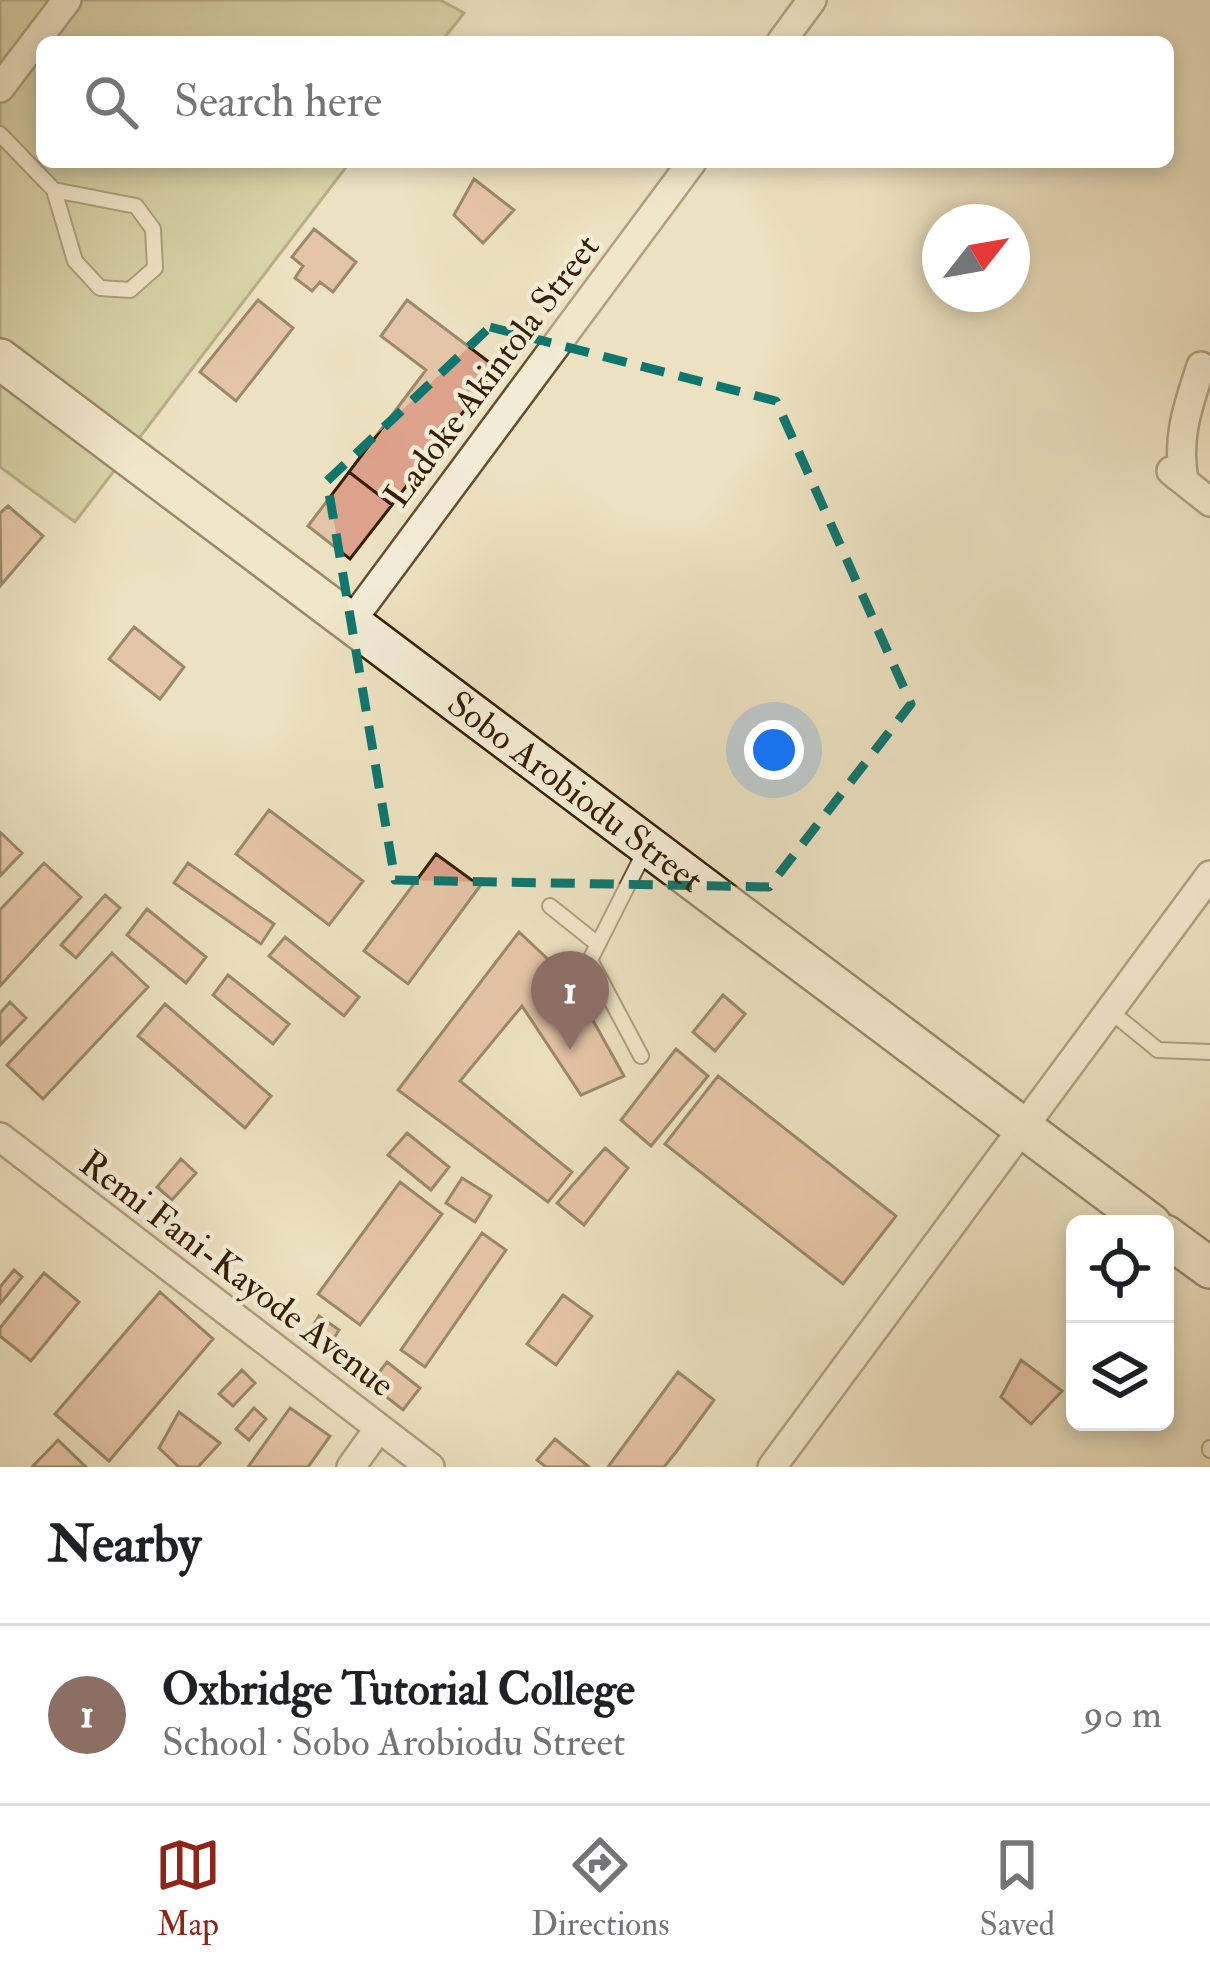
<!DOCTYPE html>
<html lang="en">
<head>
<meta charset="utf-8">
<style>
  :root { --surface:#fff; --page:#f2f2f2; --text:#202124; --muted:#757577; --line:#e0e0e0; --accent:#8f2418 }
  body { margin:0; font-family:"IM FELL Double Pica",serif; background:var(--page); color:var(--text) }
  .controls { position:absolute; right:36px; bottom:36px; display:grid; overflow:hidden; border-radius:18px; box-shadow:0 6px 18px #0003 }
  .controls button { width:108px; height:108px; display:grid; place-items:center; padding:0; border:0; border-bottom:3px solid var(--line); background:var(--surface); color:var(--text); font:60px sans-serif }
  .compass { position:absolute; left:922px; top:204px; width:108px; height:108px; border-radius:50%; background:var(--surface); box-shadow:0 6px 18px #0003; rotate:59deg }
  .you { position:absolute; left:774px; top:750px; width:42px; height:42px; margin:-30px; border:9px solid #fff; border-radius:50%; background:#1a73e8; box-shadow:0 0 0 18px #1a73e833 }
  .badge { display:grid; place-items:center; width:78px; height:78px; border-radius:50%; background:var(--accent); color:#fff; font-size:39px; font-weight:700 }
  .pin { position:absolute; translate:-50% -99px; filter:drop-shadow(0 3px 6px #0008) }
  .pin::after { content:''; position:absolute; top:63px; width:42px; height:36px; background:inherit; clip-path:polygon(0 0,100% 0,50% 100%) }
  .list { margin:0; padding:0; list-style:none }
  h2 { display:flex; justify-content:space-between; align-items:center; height:156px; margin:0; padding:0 48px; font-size:51px }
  h2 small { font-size:39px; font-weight:400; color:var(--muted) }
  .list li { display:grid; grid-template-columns:78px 1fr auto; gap:36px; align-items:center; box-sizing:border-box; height:180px; padding:0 48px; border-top:3px solid var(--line) }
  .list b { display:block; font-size:45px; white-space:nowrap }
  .list p { margin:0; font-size:39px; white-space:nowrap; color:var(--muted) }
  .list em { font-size:39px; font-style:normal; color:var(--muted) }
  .icon { flex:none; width:66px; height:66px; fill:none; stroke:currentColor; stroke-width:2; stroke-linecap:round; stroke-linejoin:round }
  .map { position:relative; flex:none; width:1210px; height:1467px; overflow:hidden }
  .search { position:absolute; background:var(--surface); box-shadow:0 6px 18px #0003; left:36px; right:36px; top:36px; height:132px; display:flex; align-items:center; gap:30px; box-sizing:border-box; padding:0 42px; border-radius:18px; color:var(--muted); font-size:45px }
  .sheet { height:336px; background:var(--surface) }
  nav { display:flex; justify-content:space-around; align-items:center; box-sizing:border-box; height:168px; border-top:3px solid var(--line); background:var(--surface); font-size:33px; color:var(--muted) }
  nav a { display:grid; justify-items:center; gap:6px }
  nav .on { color:var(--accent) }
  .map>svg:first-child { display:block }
</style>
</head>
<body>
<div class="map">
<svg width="1210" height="1467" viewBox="0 0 1210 1467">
  <rect width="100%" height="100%" fill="#ece1c0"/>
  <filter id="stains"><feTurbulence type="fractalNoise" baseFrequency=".00167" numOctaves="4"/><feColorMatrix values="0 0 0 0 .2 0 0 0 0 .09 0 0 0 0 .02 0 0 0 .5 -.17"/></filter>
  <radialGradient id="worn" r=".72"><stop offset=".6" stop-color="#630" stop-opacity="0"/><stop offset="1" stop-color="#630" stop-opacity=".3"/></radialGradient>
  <path fill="#bfc18d" stroke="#7b7046" stroke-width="3" d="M0 0H440L464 13 441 42H42V162H350L75 522 0 467Z"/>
  <path fill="#dca28b" stroke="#372000" stroke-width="3" d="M474 179 514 210 483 243 454 215Z
    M314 229 356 262 333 292 320 282 312 291 295 278 303 266 292 257Z
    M258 300 293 328 236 401 200 372Z
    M407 300 497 368 392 505 349 472 426 370 381 336Z
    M349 472 392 505 350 559 308 526Z
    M8 506 43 536 1 585 0 513Z
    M134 627 184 667 160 699 109 659Z
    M269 810 363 881 329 925 236 854Z
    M0 832 22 853 0 876Z
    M436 854 480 886 408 984 364 951Z
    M44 863 81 897 0 986V910Z
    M188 863 274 924 261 944 174 883Z
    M105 895 120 908 76 958 61 945Z
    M147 909 206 957 186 983 127 935Z
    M519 932 571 981 624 1076 581 1095 522 1006 460 1081 572 1172 548 1202 398 1090Z
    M285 937 359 997 344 1016 269 956Z
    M112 953 148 987 43 1099 7 1065Z
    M228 975 289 1024 273 1044 213 995Z
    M723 995 745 1014 715 1051 693 1032Z
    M10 1002 26 1018 0 1045V1013Z
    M165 1004 271 1096 245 1128 138 1036Z
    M676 1049 708 1076 651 1146 621 1120Z
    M718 1076 896 1216 843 1284 665 1144Z
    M407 1133 449 1167 431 1190 388 1155Z
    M605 1148 628 1168 584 1225 557 1203Z
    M181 1159 196 1173 172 1200 157 1187Z
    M462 1178 491 1196 475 1222 446 1203Z
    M400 1182 442 1214 360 1325 318 1294Z
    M482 1233 506 1250 425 1367 401 1350Z
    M14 1270 22 1277 0 1304V1287Z
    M44 1273 79 1302 31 1361 0 1336V1328Z
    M160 1292 213 1339 109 1461 55 1414Z
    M563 1295 592 1316 556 1365 527 1344Z
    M319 1316 339 1330 326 1351 306 1338Z
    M1021 1360 1062 1391 1031 1424 1001 1397Z
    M387 1362 420 1388 403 1410 370 1384Z
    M242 1370 255 1383 233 1406 219 1394Z
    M678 1372 714 1400 676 1452 664 1467H608Z
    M254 1408 266 1419 249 1440 236 1429Z
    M290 1408 330 1436 308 1467H248Z
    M179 1412 220 1443 198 1467H179L159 1448Z
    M555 1439 589 1467H546L537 1460Z
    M58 1440 86 1467H32Z"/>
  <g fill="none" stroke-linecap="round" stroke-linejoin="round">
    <defs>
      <path id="lane" d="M0 134 54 190 75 261 100 288 130 290 155 268 153 229 136 206 54 190
        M550 906 595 942
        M1109 1010 1158 1050 1210 1052
        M641 1056 590 960 645 851
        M1210 1448V1450"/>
      <path id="street" d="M781 42 812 0
        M0 88 67 0
        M1171 471 1210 502
        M1184 480C1176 438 1188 406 1201 366
        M350 623 692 162
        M0 1137 430 1467
        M351 1467 379 1428
        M772 1467 1210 875"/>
      <g id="secondary">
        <path id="s1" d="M0 359 1151 1224"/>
        <path d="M1165 1235 1210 1268"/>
      </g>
    </defs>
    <use href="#lane" stroke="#645030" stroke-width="18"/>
    <use href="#street" stroke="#645030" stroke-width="32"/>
    <use href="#secondary" stroke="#372000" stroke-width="44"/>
    <use href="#lane" stroke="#f3ecd6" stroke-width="14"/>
    <use href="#street" stroke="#f3ecd6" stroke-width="27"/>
    <use href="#secondary" stroke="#f3ecd6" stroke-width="39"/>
  </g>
  <path d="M0 0H1210V1467H0ZM490 327 776 401 911 704 769 887 395 880 327 481Z" fill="#ece1c0" fill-opacity=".55" fill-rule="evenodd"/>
  <path fill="none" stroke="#0f766e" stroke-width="9" stroke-dasharray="24 15" stroke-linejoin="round" d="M490 327 776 401 911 704 769 887 395 880 327 481Z"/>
  <g text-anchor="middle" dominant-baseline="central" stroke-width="9" stroke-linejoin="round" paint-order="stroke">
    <g font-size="36" fill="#372000" stroke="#f3ecd6">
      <text transform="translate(492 371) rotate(-53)">Ladoke Akintola Street</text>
      <text stroke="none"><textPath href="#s1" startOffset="720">Sobo Arobiodu Street</textPath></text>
      <text transform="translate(237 1274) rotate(37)">Remi Fani-Kayode Avenue</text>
    </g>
  </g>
  <rect width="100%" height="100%" filter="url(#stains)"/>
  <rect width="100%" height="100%" fill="url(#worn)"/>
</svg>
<div class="controls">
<button><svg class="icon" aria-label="locate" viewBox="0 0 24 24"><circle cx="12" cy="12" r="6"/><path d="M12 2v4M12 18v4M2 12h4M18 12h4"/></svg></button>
<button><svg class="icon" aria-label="layers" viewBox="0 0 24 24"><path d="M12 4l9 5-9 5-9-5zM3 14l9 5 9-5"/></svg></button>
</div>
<svg class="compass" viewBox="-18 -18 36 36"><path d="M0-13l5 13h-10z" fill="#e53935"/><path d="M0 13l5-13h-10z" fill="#757577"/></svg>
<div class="you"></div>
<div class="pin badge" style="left:570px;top:1050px;background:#8d6e63">1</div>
<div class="search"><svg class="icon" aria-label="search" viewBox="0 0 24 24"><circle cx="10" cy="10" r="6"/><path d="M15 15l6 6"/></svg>Search here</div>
</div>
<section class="sheet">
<h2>Nearby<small></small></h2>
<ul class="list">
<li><span class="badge" style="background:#8d6e63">1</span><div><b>Oxbridge Tutorial College</b><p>School · Sobo Arobiodu Street</p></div><em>90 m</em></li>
</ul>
</section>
<nav>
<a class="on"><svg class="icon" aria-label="map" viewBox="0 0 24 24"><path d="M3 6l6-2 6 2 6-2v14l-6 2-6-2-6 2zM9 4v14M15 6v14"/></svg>Map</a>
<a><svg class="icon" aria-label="directions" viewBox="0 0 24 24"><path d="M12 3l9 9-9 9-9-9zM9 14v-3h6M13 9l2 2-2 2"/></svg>Directions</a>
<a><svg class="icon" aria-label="saved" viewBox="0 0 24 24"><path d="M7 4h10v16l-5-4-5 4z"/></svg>Saved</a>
</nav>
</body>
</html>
